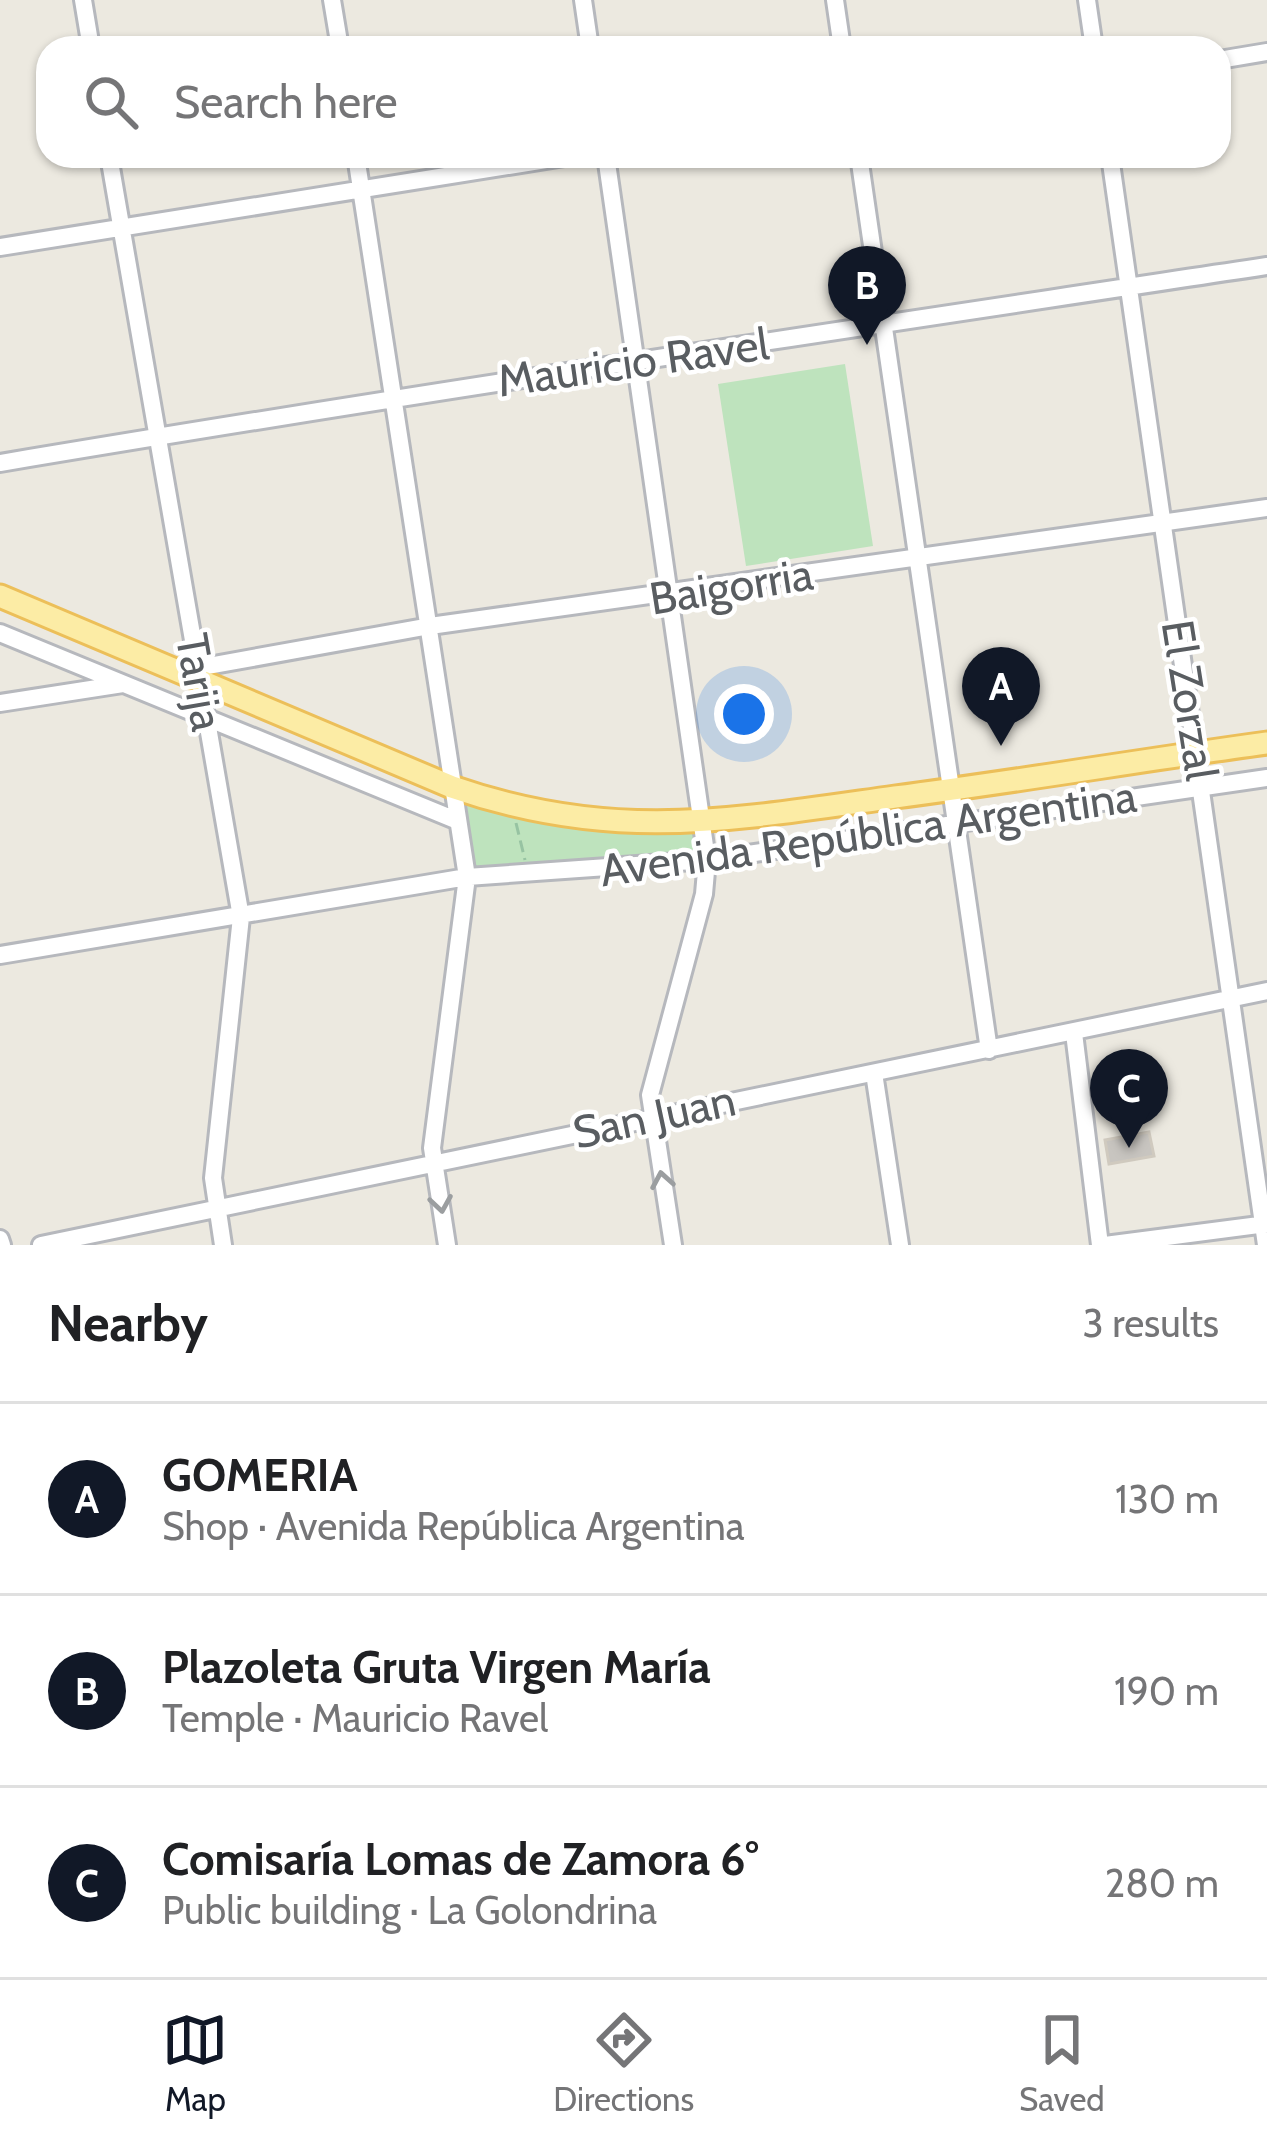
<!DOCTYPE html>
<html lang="en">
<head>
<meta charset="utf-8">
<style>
  :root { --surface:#fff; --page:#f6f6f6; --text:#202124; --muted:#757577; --line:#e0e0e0; --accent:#111827 }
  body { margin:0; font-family:Cabin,sans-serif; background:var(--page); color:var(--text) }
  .you { position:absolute; left:744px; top:714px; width:42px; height:42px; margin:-30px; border:9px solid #fff; border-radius:50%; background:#1a73e8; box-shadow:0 0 0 18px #1a73e833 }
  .badge { display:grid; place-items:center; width:78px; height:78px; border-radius:50%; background:var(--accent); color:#fff; font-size:39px; font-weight:700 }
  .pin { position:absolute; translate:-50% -99px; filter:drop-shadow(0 3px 6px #0008) }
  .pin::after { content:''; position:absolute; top:63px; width:42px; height:36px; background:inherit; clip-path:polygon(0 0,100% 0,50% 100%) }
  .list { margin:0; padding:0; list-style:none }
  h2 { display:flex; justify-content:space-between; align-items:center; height:156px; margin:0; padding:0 48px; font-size:51px }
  h2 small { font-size:39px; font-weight:400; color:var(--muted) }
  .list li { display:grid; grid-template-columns:78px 1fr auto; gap:36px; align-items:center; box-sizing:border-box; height:192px; padding:0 48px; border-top:3px solid var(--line) }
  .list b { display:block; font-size:45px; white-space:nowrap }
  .list p { margin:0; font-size:39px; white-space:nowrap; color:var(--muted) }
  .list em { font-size:39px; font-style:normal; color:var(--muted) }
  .icon { flex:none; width:66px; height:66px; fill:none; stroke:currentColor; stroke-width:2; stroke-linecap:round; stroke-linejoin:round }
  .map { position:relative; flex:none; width:1267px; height:1245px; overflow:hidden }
  .search { position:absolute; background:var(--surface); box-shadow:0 3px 9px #0004; left:36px; right:36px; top:36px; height:132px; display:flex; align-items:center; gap:30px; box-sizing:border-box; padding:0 42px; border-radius:36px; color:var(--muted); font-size:45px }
  .sheet { height:732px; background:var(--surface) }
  nav { display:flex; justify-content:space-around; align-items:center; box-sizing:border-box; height:168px; border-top:3px solid var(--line); background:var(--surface); font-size:33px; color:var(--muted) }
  nav a { display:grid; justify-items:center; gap:6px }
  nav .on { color:var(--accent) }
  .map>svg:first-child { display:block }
</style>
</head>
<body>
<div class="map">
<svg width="1267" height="1245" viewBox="0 0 1267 1245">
  <rect width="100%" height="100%" fill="#ece9e0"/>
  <path fill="#bee3bd" d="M845 364 873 546 746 566 718 384Z
    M461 804 589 826 697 832 701 856 474 869Z"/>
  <path fill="#c8c5c0" stroke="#d0cabf" stroke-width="3" d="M1149 1132 1154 1156 1109 1164 1105 1140Z"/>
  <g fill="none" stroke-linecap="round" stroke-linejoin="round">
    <defs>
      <path id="minor" d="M83 0 91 48
        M332 0 340 48
        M583 0 590 48
        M835 0 842 48
        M1087 0 1094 48
        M1219 60 1267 52
        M109 156 241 917 213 1178 223 1245
        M356 156 467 877 432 1148 447 1245
        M606 156 707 860 704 894 650 1095 673 1245
        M859 156 989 1050
        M1110 156 1266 1245
        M0 247 571 156
        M0 463C422 392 844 330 1267 266
        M0 633 458 821
        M197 668 430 626 1267 508
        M0 703 123 684
        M0 955 467 877 707 860 1267 778
        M1074 1033 1100 1245
        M874 1073 900 1245
        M0 1239 2 1245
        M41 1245 1267 991
        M1105 1245 1267 1224"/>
      <path id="major" d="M0 596 452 787C613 843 731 820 895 797 1019 781 1143 760 1267 743"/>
    </defs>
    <use href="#minor" stroke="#b6b8bd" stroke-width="22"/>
    <use href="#major" stroke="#ecbf59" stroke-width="27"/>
    <path stroke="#97c3a2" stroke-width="3" stroke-dasharray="12 6" stroke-linecap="butt" d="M516 823 525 860"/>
    <use href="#minor" stroke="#fff" stroke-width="16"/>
    <use href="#major" stroke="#fceca5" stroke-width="21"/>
  </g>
  <defs><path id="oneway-chevron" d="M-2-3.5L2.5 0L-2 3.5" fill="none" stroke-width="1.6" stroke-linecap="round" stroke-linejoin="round" transform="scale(3)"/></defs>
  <g stroke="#9b9ea0">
    <use href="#oneway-chevron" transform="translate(662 1180) rotate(-100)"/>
    <use href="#oneway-chevron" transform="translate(441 1204) rotate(81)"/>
  </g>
  <g text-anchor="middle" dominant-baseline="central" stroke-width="9" stroke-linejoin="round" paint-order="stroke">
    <g font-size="45" fill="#595d61" stroke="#fff">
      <text transform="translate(633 362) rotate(-8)">Mauricio Ravel</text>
      <text transform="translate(731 586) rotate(-9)">Baigorria</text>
      <text transform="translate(200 682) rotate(80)">Tarija</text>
      <text transform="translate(1190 700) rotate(81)">El Zorzal</text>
      <text transform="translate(868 833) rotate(-8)">Avenida República Argentina</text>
      <text transform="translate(654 1116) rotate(-12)">San Juan</text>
    </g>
  </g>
</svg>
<div class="you"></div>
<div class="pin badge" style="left:1001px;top:746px">A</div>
<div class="pin badge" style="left:867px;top:345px">B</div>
<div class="pin badge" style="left:1129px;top:1148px">C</div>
<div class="search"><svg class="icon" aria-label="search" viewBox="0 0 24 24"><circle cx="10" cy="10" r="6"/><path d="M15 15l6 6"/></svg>Search here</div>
</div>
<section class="sheet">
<h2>Nearby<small>3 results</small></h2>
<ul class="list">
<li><span class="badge">A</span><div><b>GOMERIA</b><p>Shop · Avenida República Argentina</p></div><em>130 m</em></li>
<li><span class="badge">B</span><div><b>Plazoleta Gruta Virgen María</b><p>Temple · Mauricio Ravel</p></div><em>190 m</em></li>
<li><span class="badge">C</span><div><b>Comisaría Lomas de Zamora 6°</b><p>Public building · La Golondrina</p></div><em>280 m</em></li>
</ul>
</section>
<nav>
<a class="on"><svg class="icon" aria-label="map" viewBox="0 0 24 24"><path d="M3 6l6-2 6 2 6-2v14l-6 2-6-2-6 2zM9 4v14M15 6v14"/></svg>Map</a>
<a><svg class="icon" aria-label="directions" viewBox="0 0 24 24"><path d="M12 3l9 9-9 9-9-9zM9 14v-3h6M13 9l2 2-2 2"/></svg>Directions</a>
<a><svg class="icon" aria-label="saved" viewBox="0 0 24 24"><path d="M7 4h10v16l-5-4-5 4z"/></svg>Saved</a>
</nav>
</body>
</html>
